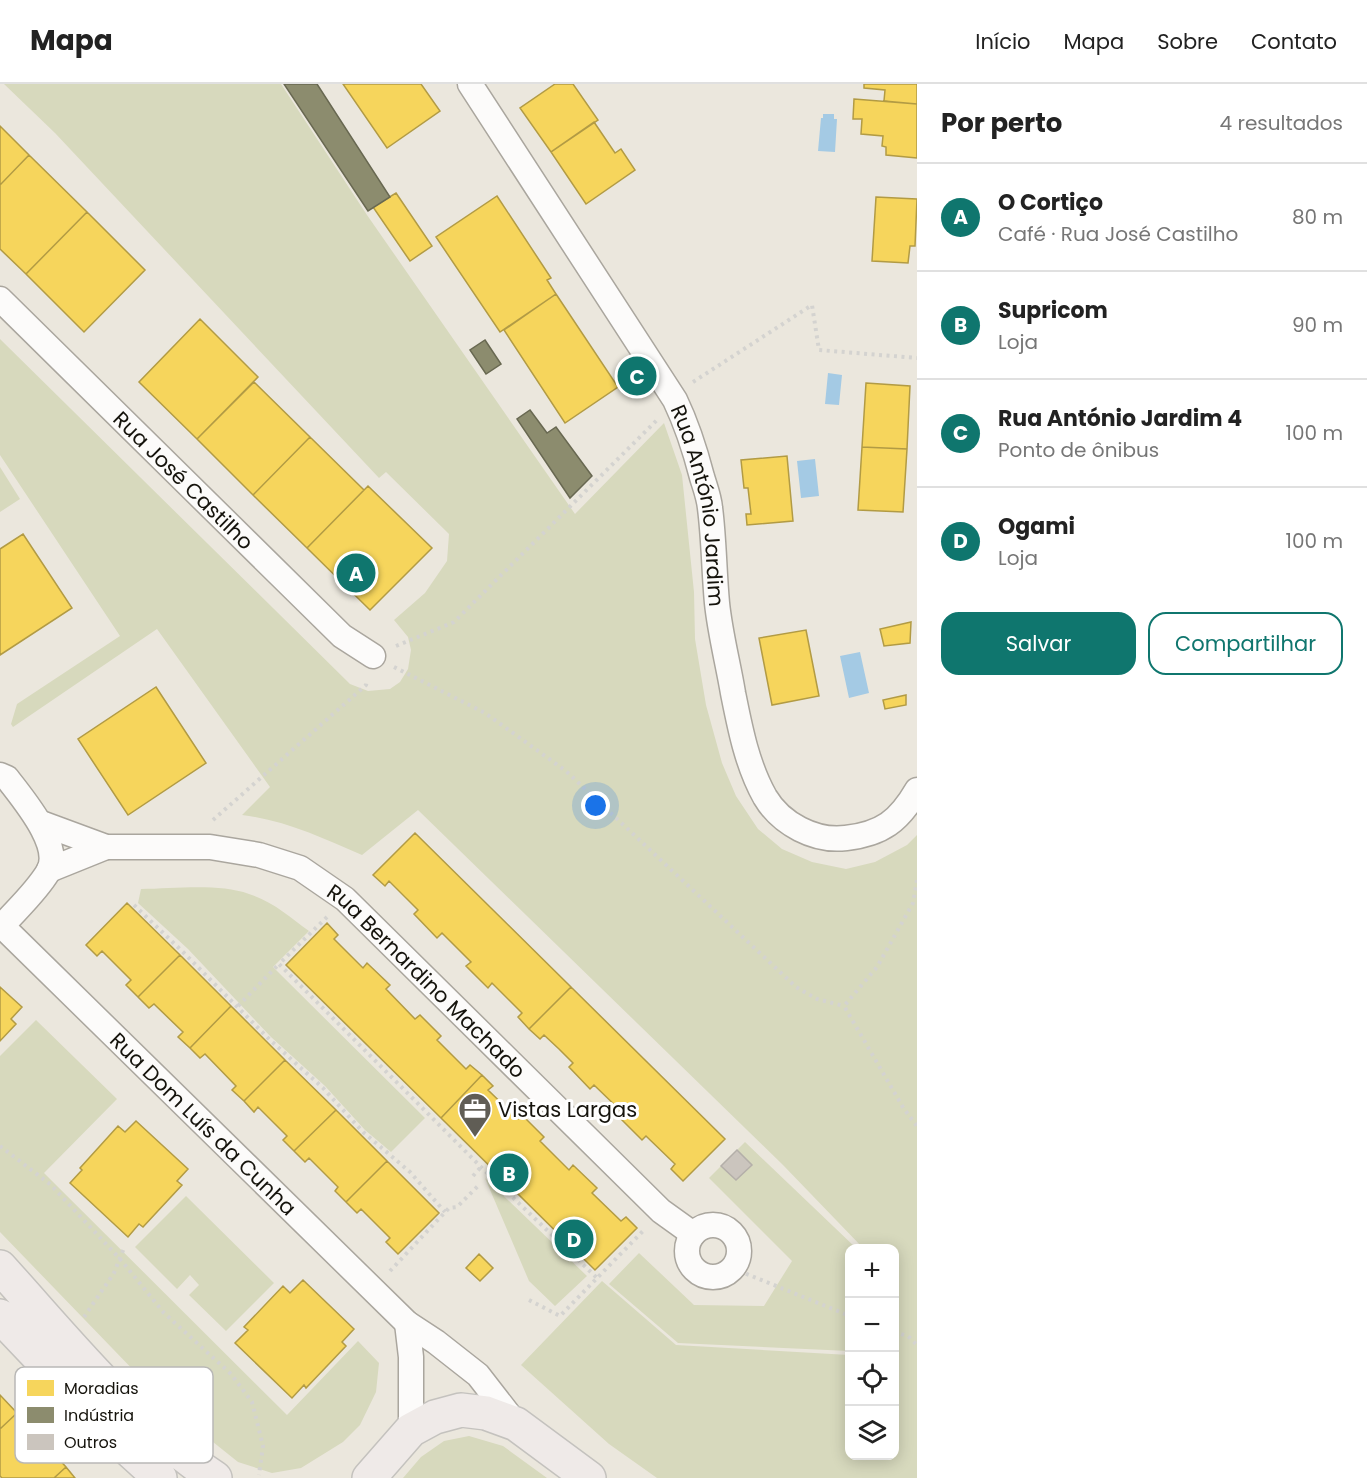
<!DOCTYPE html>
<html lang="pt">
<head>
<meta charset="utf-8">
<style>
  :root { --surface:#fff; --page:#f2f2f2; --text:#222; --muted:#767676; --line:#e0e0e0; --accent:#0f766e }
  body { margin:0; font-family:Poppins,sans-serif; background:var(--page); color:var(--text) }
  .controls { position:absolute; right:18px; bottom:18px; display:grid; overflow:hidden; border-radius:12px; box-shadow:0 3px 15px #0003 }
  .controls button { width:54px; height:54px; display:grid; place-items:center; padding:0; border:0; border-bottom:2px solid var(--line); background:var(--surface); color:var(--text); font:30px sans-serif }
  .you { position:absolute; left:596px; top:722px; width:21px; height:21px; margin:-15px; border:4px solid #fff; border-radius:50%; background:#1a73e8; box-shadow:0 0 0 9px #1a73e833 }
  .badge { display:grid; place-items:center; width:39px; height:39px; border-radius:50%; background:var(--accent); color:#fff; font-size:20px; font-weight:700 }
  .pin { position:absolute; translate:-50% -50%; border:3px solid #fff; box-shadow:0 2px 6px #0006 }
  .list { margin:0; padding:0; list-style:none }
  h2 { display:flex; justify-content:space-between; align-items:center; height:78px; margin:0; padding:0 24px; font-size:26px }
  h2 small { font-size:20px; font-weight:400; color:var(--muted) }
  .list li { display:grid; grid-template-columns:39px 1fr auto; gap:18px; align-items:center; box-sizing:border-box; height:108px; padding:0 24px; border-top:2px solid var(--line) }
  .list b { display:block; font-size:22px; white-space:nowrap }
  .list p { margin:0; font-size:20px; white-space:nowrap; color:var(--muted) }
  .list em { font-size:20px; font-style:normal; color:var(--muted) }
  .actions { display:flex; gap:12px; padding:18px 24px }
  .actions a { flex:1; padding:14px 0; border:2px solid var(--accent); border-radius:18px; text-align:center; font-size:21px; color:var(--accent) }
  .actions .main { background:var(--accent); color:#fff }
  .icon { flex:none; width:33px; height:33px; fill:none; stroke:currentColor; stroke-width:2; stroke-linecap:round; stroke-linejoin:round }
  .map { position:relative; flex:none; width:917px; height:1394px; overflow:hidden }
  header { display:flex; align-items:center; gap:36px; box-sizing:border-box; height:84px; padding:0 30px; background:var(--surface); border-bottom:2px solid var(--line) }
  header strong { font-size:28px }
  nav { display:flex; gap:33px; margin-inline-start:auto; font-size:21px }
  main { display:flex }
  aside { flex:1; background:var(--surface) }
  .map>svg:first-child { display:block }
</style>
</head>
<body>
<header>
<strong>Mapa</strong>
<nav><a>Início</a><a>Mapa</a><a>Sobre</a><a>Contato</a></nav>
</header>
<main>
<div class="map">
<svg width="917" height="1394" viewBox="0 0 917 1394">
  <rect width="100%" height="100%" fill="#ebe7dd"/>
  <path fill="#d7d9bd" d="M4 0H281L367 131 575 430 664 339 682 391 694 508 695 555 706 621 722 679 736 712 758 745 782 765 812 778 846 785 875 778 907 761 917 751V1394H657L609 1360 521 1281 602 1197 676 1261 849 1271 850 1372H894V1209L899 1202 895 1198 894 1164H863L783 1081 418 726 362 771C323 754 284 736 242 731L270 703 157 545 13 643 11 640 17 620 120 552 0 371V255L350 600 368 607 390 605 400 598 408 585 411 566 408 553 394 536 425 509 447 477 449 450 386 388 379 394 55 49Z
    M0 383 20 415 0 428Z
    M141 805C174 805 218 799 249 810 272 817 290 833 309 847L273 883 425 1034 391 1068 365 1046 325 1002 271 953 188 865 138 819Z
    M36 936 117 1015 44 1089 287 1331 358 1257 379 1279 376 1308 360 1341 343 1358 301 1384 272 1389 238 1378 168 1322 0 1148V972Z
    M745 1058 856 1164H850L849 1267 678 1259 609 1200 639 1169 694 1221 764 1222 792 1177 709 1094Z
    M485 1094 587 1192 555 1222 529 1197Z
    M186 1112 274 1199 226 1247 189 1211 199 1201 190 1191 177 1205 135 1163Z
    M469 1352 503 1362 547 1394H403L421 1373 444 1357Z"/>
  <path fill="#a4cae4" d="M823 30H834V35H837L835 68 818 67 821 34H823Z
    M828 289 842 291 839 321 825 320Z
    M815 375 819 412 801 414 797 377Z
    M860 568 869 609 849 614 840 572Z"/>
  <path fill="#f6d55c" stroke="#b29b44" stroke-width="1.5" d="M343 0H421L440 27 387 64Z
    M555 0H573L598 36 551 68 520 24Z
    M864 0H917V20L884 17 885 6 864 4Z
    M854 15 917 20V74L886 71V63L882 62 883 52 861 50 862 35H853Z
    M594 38 615 69 621 65 635 86 586 120 551 68Z
    M0 42 29 71 0 101Z
    M29 71 87 128 26 190 0 165V101Z
    M396 109 432 162 410 177 373 123Z
    M497 112 551 194 547 196 556 210 500 248 436 153Z
    M876 113 917 115 915 162H910L908 179 872 177Z
    M87 128 145 186 84 248 26 190Z
    M556 210 618 303 565 339 504 246Z
    M200 235 258 293 197 355 139 298Z
    M254 298 310 353 253 411 197 355Z
    M866 299 910 302 907 365 862 363Z
    M310 353 364 406 307 464 253 411Z
    M862 363 907 365 903 428 858 426Z
    M787 372 793 437 747 441 746 430H751L748 404H744L741 376Z
    M368 402 432 464 370 526 307 464Z
    M23 450 72 524 0 571V465Z
    M911 538 910 559 884 562 880 545Z
    M806 546 819 612 772 621 759 554Z
    M156 603 206 679 128 731 78 655Z
    M906 611V621L885 625 883 616Z
    M415 749 571 903 529 945 518 933 522 929 492 899 488 904 466 882 471 878 442 849 437 854 414 830 418 826 389 797 385 802 373 791Z
    M127 819 180 871 138 913 126 901 131 896 102 867 97 872 86 861Z
    M327 839 338 851 334 855 363 884 367 879 390 901 386 905 415 935 420 931 441 952 437 956 466 985 470 981 482 991 441 1034 286 881Z
    M180 871 231 922 190 964 178 953 183 948 154 920 149 924 138 913Z
    M0 903 22 923 11 935 16 940 0 957Z
    M571 903 725 1055 683 1097 671 1085 675 1080 646 1052 642 1056 620 1034 624 1030 594 1001 590 1005 569 983 573 979 559 965 544 951 540 955 529 945Z
    M231 922 285 976 244 1017 232 1006 236 1002 205 970 200 974 190 964Z
    M285 976 336 1026 294 1067 283 1056 287 1052 258 1023 254 1028 244 1017Z
    M482 991 493 1002 488 1006 518 1035 522 1031 544 1053 540 1057 569 1086 573 1081 597 1104 592 1109 621 1137 626 1133 637 1144 595 1186 441 1034Z
    M336 1026 387 1077 346 1118 335 1107 338 1103 309 1074 305 1078 294 1067Z
    M136 1037 188 1085 177 1097 182 1101 143 1143 139 1140 128 1153 70 1099 82 1086 80 1084 118 1042 125 1048Z
    M387 1077 439 1129 398 1170 386 1158 390 1154 361 1125 357 1129 346 1118Z
    M479 1170 493 1184 480 1197 466 1184Z
    M303 1196 354 1245 342 1258 346 1262 306 1304 304 1301 292 1314 235 1259 248 1246 244 1243 283 1202 290 1209Z
    M0 1311 17 1329 0 1345Z
    M17 1329 66 1383 54 1394H2L0 1392V1345Z
    M66 1383 75 1394H54Z"/>
  <path fill="#8c8c6e" stroke="#686851" stroke-width="1.5" d="M284 0H317L390 113 368 127Z
    M485 256 501 280 486 290 470 266Z
    M530 326 547 349 556 343 592 392 570 414 517 335Z"/>
  <path fill="#cbc5be" stroke="#b4afa9" stroke-width="1.5" d="M737 1066 752 1081 736 1096 721 1082Z"/>
  <g fill="none" stroke-linecap="round" stroke-linejoin="round">
    <defs>
      <g id="street">
        <path id="s1" d="M470 0 675 316C687 341 695 366 702 393 705 403 709 413 710 424 714 455 714 487 717 519 720 549 728 579 733 609 740 644 747 681 765 713 781 740 815 758 846 754 882 750 899 737 917 706"/>
        <path id="s2" d="M0 215 342 552 373 572"/>
        <path d="M0 691 7 694C22 714 64 762 48 788 36 808 17 825 2 842"/>
        <path id="s3" d="M41 739 106 763H210L259 771 300 784 345 815 661 1127 693 1150"/>
        <path d="M49 786 106 763"/>
        <path id="s4" d="M0 840 407 1239 436 1258 478 1291 516 1340"/>
        <circle cx="713" cy="1167" r="26"/>
        <path d="M407 1239 411 1273V1346"/>
      </g>
      <path id="primary" d="M0 1183C67 1257 132 1339 215 1394
        M0 1232 114 1352 160 1394
        M369 1394 411 1346 435 1333 461 1326 486 1329 516 1340 589 1394"/>
    </defs>
    <use href="#street" stroke="#aaa69e" stroke-width="27"/>
    <use href="#primary" stroke="#c4c2be" stroke-width="36"/>
    <path stroke="#d4d3d0" stroke-width="4" stroke-dasharray="3 4.5" stroke-linecap="butt" d="M693 298 812 221 819 266 917 274
      M396 562 454 538 657 336
      M394 583 485 629 566 687 796 903 817 915 844 922
      M213 736 366 601 367 596
      M917 796 913 819 877 883 844 922 904 1025 917 1042
      M134 821 184 869 270 956 323 1004 363 1048 410 1088 445 1128
      M327 833 279 880 481 1083 597 1194
      M238 922 279 880
      M0 1062 51 1101 120 1175 164 1229 231 1290 252 1318 263 1362 259 1391
      M473 1092 481 1083
      M732 1184 850 1232
      M390 1187 449 1124 457 1123 478 1102
      M529 1216 560 1232 644 1146
      M84 1233 114 1189 124 1164
      M894 1248 908 1252 917 1261"/>
    <use href="#street" stroke="#fcfbfa" stroke-width="24"/>
    <use href="#primary" stroke="#efeae8" stroke-width="33"/>
  </g>
  <defs>
    <symbol id="office-pin" viewBox="-11 -11 22 30"><path d="M0 17L-7.5 6A9.5 9.5 0 1 1 7.5 6Z" fill="#605d55" stroke="#fff"/><path d="M-6-3h4V-5.5h4V-3h4V5H-6ZM-1-4.5V-3h2v-1.5ZM-6 0V1H6V0Z" fill="#fff"/></symbol>
  </defs>
  <g fill-rule="evenodd">
    <use href="#office-pin" x="456" y="1006" width="38" height="52"/>
  </g>
  <g text-anchor="middle" dominant-baseline="central" stroke-width="6" stroke-linejoin="round" paint-order="stroke">
    <g font-size="21" fill="#15130c" stroke="#fff">
      <text stroke="none"><textPath href="#s2" startOffset="258">Rua José Castilho</textPath></text>
      <text stroke="none"><textPath href="#s1" startOffset="486">Rua António Jardim</textPath></text>
      <text stroke="none"><textPath href="#s3" startOffset="436">Rua Bernardino Machado</textPath></text>
      <text stroke="none"><textPath href="#s4" startOffset="285">Rua Dom Luís da Cunha</textPath></text>
    </g>
    <g font-size="21" fill="#15130c" stroke="#fff" text-anchor="start">
      <text x="498" y="1025">Vistas Largas</text>
    </g>
  </g>
  <rect x="15" y="1283" width="198" height="96" rx="9" fill="#fff" stroke="#b9b8b6" stroke-width="1.5"/>
  <rect x="27" y="1296" width="27" height="16" fill="#f6d55c"/>
  <rect x="27" y="1323" width="27" height="16" fill="#8c8c6e"/>
  <rect x="27" y="1350" width="27" height="16" fill="#cbc5be"/>
  <g font-size="16" fill="#15130c">
    <text x="64" y="1310">Moradias</text>
    <text x="64" y="1337">Indústria</text>
    <text x="64" y="1364">Outros</text>
  </g>
</svg>
<div class="controls">
<button>+</button>
<button>−</button>
<button><svg class="icon" aria-label="locate" viewBox="0 0 24 24"><circle cx="12" cy="12" r="6"/><path d="M12 2v4M12 18v4M2 12h4M18 12h4"/></svg></button>
<button><svg class="icon" aria-label="layers" viewBox="0 0 24 24"><path d="M12 4l9 5-9 5-9-5zM3 14l9 5 9-5"/></svg></button>
</div>
<div class="you"></div>
<div class="pin badge" style="left:356px;top:489px">A</div>
<div class="pin badge" style="left:509px;top:1089px">B</div>
<div class="pin badge" style="left:637px;top:292px">C</div>
<div class="pin badge" style="left:574px;top:1155px">D</div>
</div>
<aside>
<h2>Por perto<small>4 resultados</small></h2>
<ul class="list">
<li><span class="badge">A</span><div><b>O Cortiço</b><p>Café · Rua José Castilho</p></div><em>80 m</em></li>
<li><span class="badge">B</span><div><b>Supricom</b><p>Loja</p></div><em>90 m</em></li>
<li><span class="badge">C</span><div><b>Rua António Jardim 4</b><p>Ponto de ônibus</p></div><em>100 m</em></li>
<li><span class="badge">D</span><div><b>Ogami</b><p>Loja</p></div><em>100 m</em></li>
</ul>
<div class="actions"><a class="main">Salvar</a><a>Compartilhar</a></div>
</aside>
</main>
</body>
</html>
